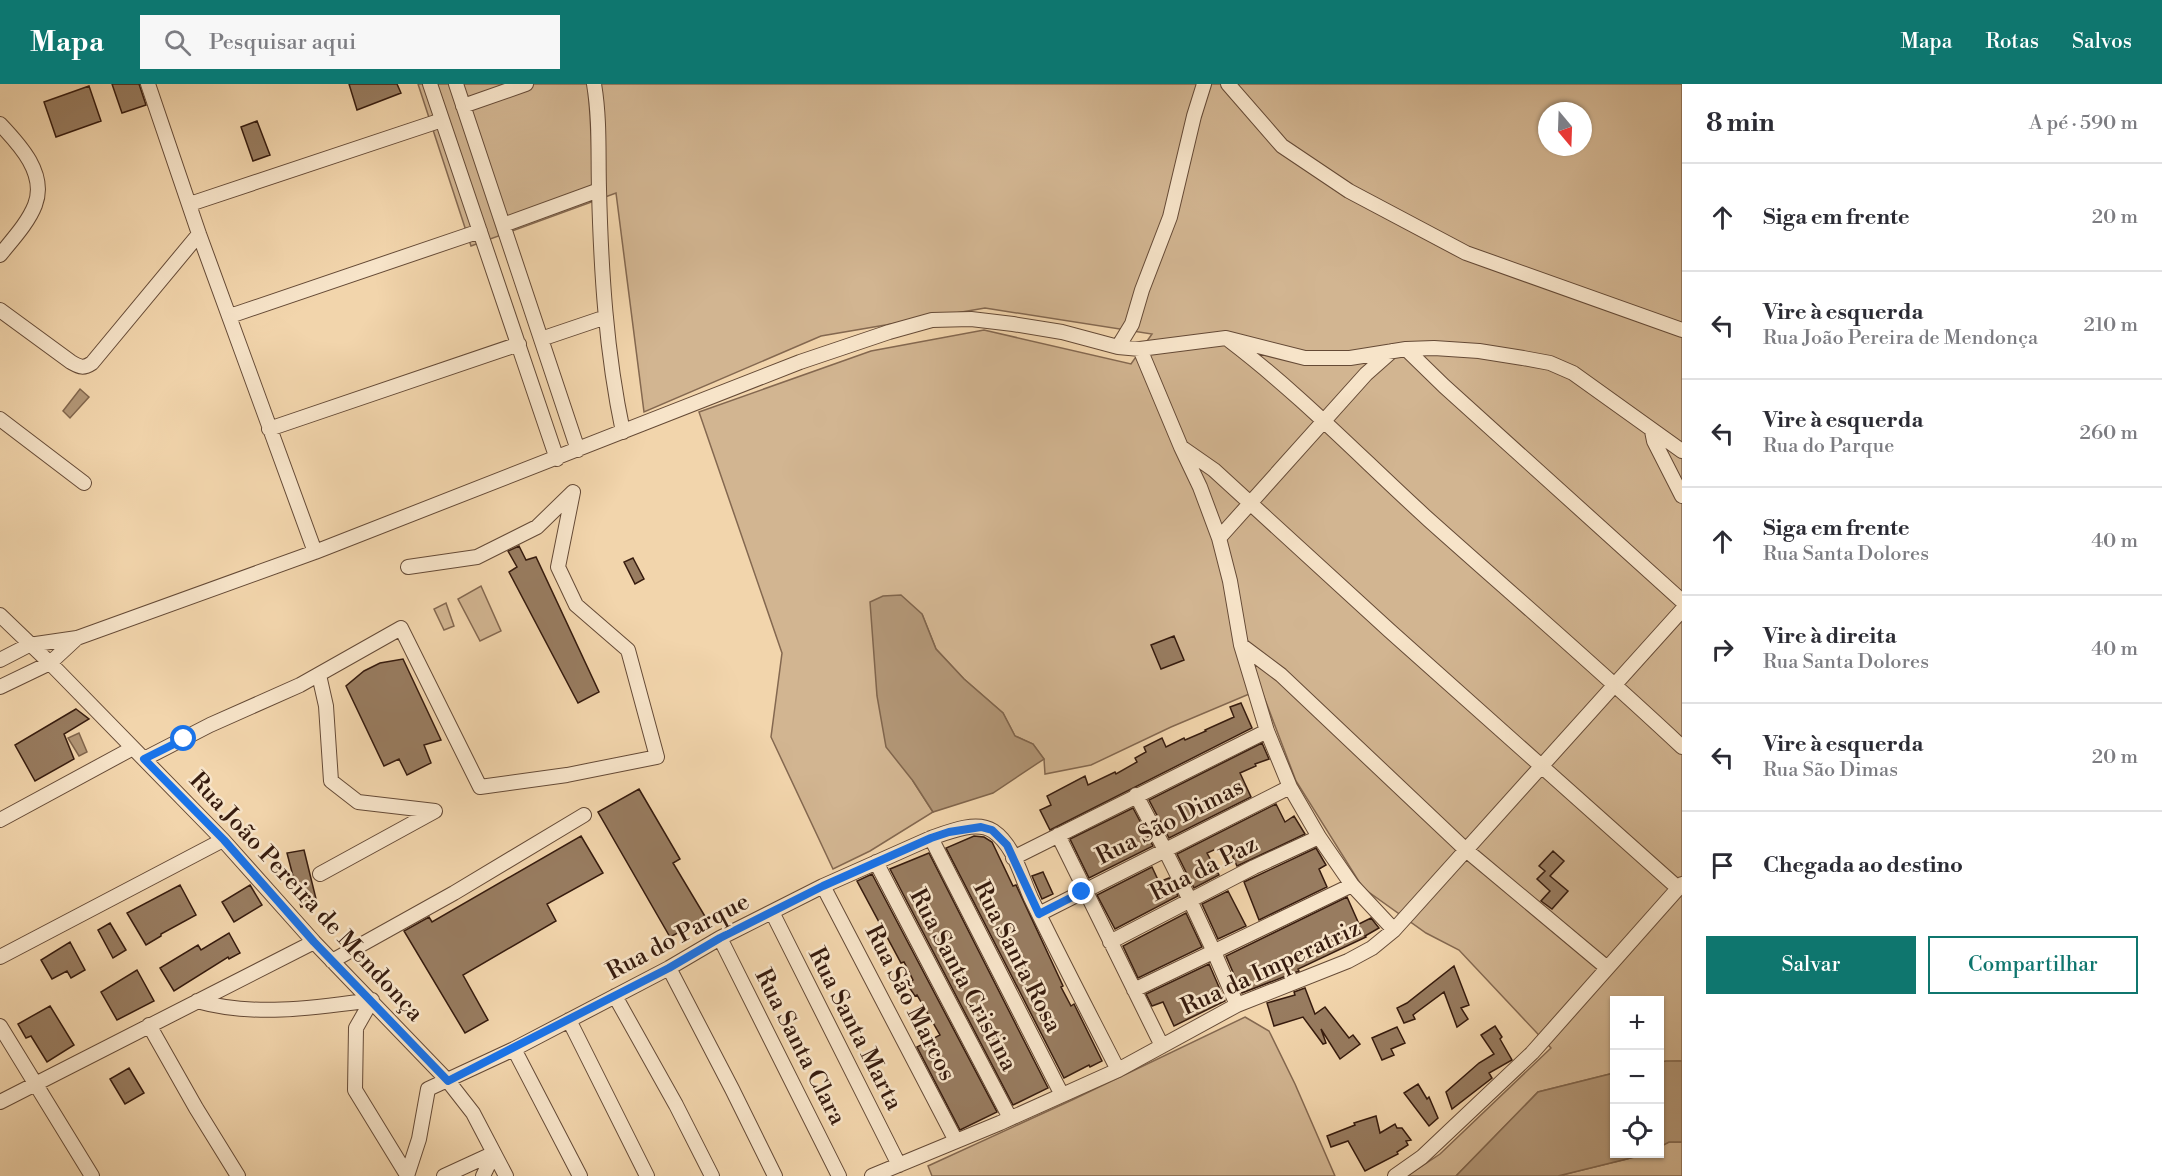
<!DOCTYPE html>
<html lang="pt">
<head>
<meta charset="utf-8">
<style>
  :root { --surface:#fff; --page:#f7f7f7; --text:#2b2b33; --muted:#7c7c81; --line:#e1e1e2; --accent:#0f766e }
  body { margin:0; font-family:"Libre Bodoni",serif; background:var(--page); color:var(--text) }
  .controls { position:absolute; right:18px; bottom:18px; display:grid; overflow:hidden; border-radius:0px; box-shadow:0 2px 4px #0004 }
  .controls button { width:54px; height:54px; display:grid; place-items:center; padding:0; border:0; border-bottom:2px solid var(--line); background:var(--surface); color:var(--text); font:30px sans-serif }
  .compass { position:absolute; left:1538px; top:18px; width:54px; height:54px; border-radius:50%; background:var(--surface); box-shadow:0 2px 4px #0004; rotate:161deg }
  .stop { position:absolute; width:18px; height:18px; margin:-14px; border:4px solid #1a73e8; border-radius:50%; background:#fff }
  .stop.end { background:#1a73e8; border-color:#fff; box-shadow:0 2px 6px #0008 }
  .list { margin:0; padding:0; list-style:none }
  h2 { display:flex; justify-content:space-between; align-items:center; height:78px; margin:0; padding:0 24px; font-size:26px }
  h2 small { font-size:20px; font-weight:400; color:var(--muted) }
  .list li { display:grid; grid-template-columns:39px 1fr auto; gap:18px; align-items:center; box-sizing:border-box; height:108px; padding:0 24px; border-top:2px solid var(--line) }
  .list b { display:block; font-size:22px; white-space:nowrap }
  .list p { margin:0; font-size:20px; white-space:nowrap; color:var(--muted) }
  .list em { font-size:20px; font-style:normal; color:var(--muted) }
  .actions { display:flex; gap:12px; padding:18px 24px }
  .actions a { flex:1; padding:14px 0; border:2px solid var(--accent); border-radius:0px; text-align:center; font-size:21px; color:var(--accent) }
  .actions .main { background:var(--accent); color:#fff }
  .icon { flex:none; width:33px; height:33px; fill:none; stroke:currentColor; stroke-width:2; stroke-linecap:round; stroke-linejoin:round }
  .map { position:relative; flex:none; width:1682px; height:1092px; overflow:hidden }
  header { display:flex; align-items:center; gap:36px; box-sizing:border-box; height:84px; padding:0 30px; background:var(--accent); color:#fff }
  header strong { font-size:28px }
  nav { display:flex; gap:33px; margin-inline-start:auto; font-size:21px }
  .search { width:420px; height:54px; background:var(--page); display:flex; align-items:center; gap:15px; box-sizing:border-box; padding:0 21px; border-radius:0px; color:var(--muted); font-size:22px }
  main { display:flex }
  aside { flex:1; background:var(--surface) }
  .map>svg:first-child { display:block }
</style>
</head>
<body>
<header>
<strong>Mapa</strong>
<div class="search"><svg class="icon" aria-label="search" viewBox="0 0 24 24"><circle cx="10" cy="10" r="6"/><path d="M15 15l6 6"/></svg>Pesquisar aqui</div>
<nav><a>Mapa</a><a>Rotas</a><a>Salvos</a></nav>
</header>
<main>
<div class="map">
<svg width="1682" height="1092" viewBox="0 0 1682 1092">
  <rect width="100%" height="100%" fill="#f2d5ac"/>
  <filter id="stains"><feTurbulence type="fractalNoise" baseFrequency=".00333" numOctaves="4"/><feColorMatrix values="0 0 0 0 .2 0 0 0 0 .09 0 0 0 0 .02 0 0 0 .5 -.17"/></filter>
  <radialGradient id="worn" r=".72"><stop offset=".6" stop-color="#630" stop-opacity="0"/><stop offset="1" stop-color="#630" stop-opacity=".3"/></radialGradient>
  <path fill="#d2b591" stroke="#846850" stroke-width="1.5" fill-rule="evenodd" d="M418 0H1682V977L1660 978V916H1614V989L1538 1008 1456 1092H1407L1440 1070 1551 964 1459 866 1426 849 1363 804 1296 697 1261 605 1171 643 1091 681 1045 690 1044 675 1033 660 1015 652 1003 629 964 595 936 565 922 530 913 697 933 728 870 767 833 785 771 653 782 569 699 328 871 267 984 246 1131 280 1152 250 985 224 821 252 644 328 616 109 471 162ZM1547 27H1583V63H1547Z
    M481 502 501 547 480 557 458 515Z
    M446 519 454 542 444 546 434 525Z
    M1245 933 1269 947 1295 1000 1335 1092H932L928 1082 1072 1016Z
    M1669 1058H1682V1092H1558L1627 1075 1642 1070H1660V1062Z"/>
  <path fill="#b29676" stroke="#80654c" stroke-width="1.5" d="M80 305 89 313 70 334 63 327Z
    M901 511 922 530 936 565 964 595 1003 629 1015 652 1033 660 1044 675 993 709 933 728 913 697 886 663 877 612 870 518 883 512Z
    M79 649 87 668 79 672 68 654Z
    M1666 977H1682V1058H1669L1660 1063V978Z
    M1614 989V1070H1647L1558 1092H1456L1538 1008Z"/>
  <path fill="#987c60" stroke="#361b0e" stroke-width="1.5" d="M112 0H139L146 21 122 29Z
    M349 0H397L401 9 357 26Z
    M89 2 101 37 56 53 44 18Z
    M257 37 270 71 253 77 241 43Z
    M519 462 526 476 536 473 599 608 578 619 509 488 517 483 508 467Z
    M633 474 644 495 635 500 624 478Z
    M1174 552 1184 576 1161 585 1151 561Z
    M403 575 441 656 424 661 431 679 407 691 399 675 384 682 346 602 364 587 380 579Z
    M1241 619 1252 644 1050 746 1040 726 1051 721 1047 712 1085 692 1088 701 1115 688 1116 690 1137 678 1135 674 1146 668 1144 663 1162 654 1166 663 1184 654 1185 656 1206 647 1205 646 1234 633 1230 623Z
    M76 625 89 635 64 650 74 675 35 697 15 661Z
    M1262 659 1269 675 1255 680 1256 682 1240 689 1251 713 1169 754 1149 716Z
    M639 705 680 775 673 779 706 834 670 853 598 728Z
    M1276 720 1285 738 1294 732 1305 750 1237 782 1227 760 1207 769 1219 791 1194 804 1177 770Z
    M1133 724 1153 762 1089 794 1070 755Z
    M581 752 603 789 547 820 556 837 463 891 488 936 465 949 404 847 429 833 432 838Z
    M974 752 984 753 992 758 1013 802 1016 801 1063 902 1061 903 1071 922 1074 920 1102 977 1090 983 1089 981 1064 994 946 764Z
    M1316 764 1326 781 1319 785 1327 803 1259 836 1244 798Z
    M304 766 317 819 301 823 287 769Z
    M1553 767 1564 777 1550 792 1568 807 1552 825 1541 817 1550 807 1537 795 1545 787 1539 782Z
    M929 769 1048 1004 1013 1021 890 785Z
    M1152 783 1159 798 1169 794 1178 812 1115 845 1097 811Z
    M1043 788 1053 810 1042 815 1032 792Z
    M872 790 997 1028 960 1046 917 963 940 951 917 911 915 912 907 900 913 896 904 878 901 879 857 797Z
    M180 801 196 831 161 850V852L146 861 127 829Z
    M250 801 262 821 234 838 222 818Z
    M1228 807 1246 842 1218 855 1202 820Z
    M1347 813 1359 840 1371 834 1379 844 1365 852 1366 853 1298 885 1299 887 1242 909 1226 872Z
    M1186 829 1202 863 1138 894 1123 862Z
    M110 839 126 866 113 874 98 846Z
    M229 849 240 869 229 875 228 873 174 907 160 884 198 861 201 866Z
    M70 858 85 886 71 894 67 887 52 895 41 876Z
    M1209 880 1225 917 1174 942 1163 918 1152 922 1146 910Z
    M1454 882 1469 921 1461 924 1468 935 1457 943 1444 908 1413 931 1415 935 1404 939 1397 924 1407 919Z
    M137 886 154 917 117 936 101 908Z
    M1305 904 1315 930 1325 923 1349 954 1353 951 1360 960 1340 975 1321 945 1326 959 1323 960 1303 933 1274 942 1267 919 1295 911 1294 908Z
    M50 922 74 961 47 978 31 952 26 954 18 940Z
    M1495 942 1502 953 1500 955 1512 976 1489 989 1492 994 1452 1025 1446 1008 1479 979 1494 970 1481 951Z
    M1397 943 1405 959 1391 965 1394 971 1382 976 1372 954Z
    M129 984 144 1009 125 1020 110 995Z
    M1418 1000 1427 1015 1429 1013 1438 1034 1429 1042 1404 1009Z
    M1376 1032 1380 1049 1395 1040 1397 1044H1402L1411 1056 1406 1057 1408 1061 1397 1068 1398 1070 1365 1087 1348 1057 1331 1063 1327 1052 1355 1041 1354 1039Z"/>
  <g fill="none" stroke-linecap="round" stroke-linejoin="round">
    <defs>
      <path id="minor" d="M148 0 199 150 315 468
        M430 0 557 375
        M456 0 578 366
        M594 0C600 35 598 70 599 105 601 187 606 268 623 348
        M1228 0 1282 62 1349 107 1466 169 1682 246
        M463 22 526 0
        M0 40C20 61 47 90 35 121 28 139 12 156 0 171
        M190 120 442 36
        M503 141 599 106
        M0 226 71 278C80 283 83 285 92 279L199 150
        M230 232 480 147
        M541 255 606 233
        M1230 257C1301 311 1363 376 1429 436 1513 511 1599 585 1682 663
        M1118 263 1132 240 1142 206 1170 133 1194 32 1204 0
        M1140 265 1181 363 1200 403 1219 454 1230 497 1241 561 1267 647 1290 703 1319 753 1352 801 1394 846
        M1406 265 1444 302 1682 517
        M0 335 84 399
        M269 345 519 260
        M1652 347 1654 357 1682 412
        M1181 363 1214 386 1390 547 1678 804
        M1219 454 1366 290 1392 267
        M0 531 50 579 223 756 314 858 448 997 473 1029 506 1092
        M1241 561 1281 591 1466 766 1606 883
        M0 576 29 561 77 554 315 468 800 278 889 248 932 236 971 235 1013 240 1062 248 1118 263 1140 265 1226 254 1305 274H1350L1406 265 1434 264 1479 267 1523 274 1550 279 1573 289 1682 367
        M319 591 326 622 331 697 358 718 435 727 320 790
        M0 603 50 579 77 554
        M144 675 210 641 300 601 401 544 480 703 567 691 657 673 628 566 576 521 558 483 573 408 537 443 477 473 408 483
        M1136 711C1173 779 1207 849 1237 921
        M0 736 133 664
        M1058 751 1162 962
        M931 754 1062 1011
        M1013 774 1267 647
        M876 778 1010 1034
        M823 802 956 1057
        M772 828 899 1081
        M1039 830 1290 703
        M720 854 839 1092
        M1110 858 1254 783 1319 753
        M0 873 223 756
        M332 877 454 809 584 731
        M669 884 732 1005 775 1092
        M1134 906 1352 801
        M615 912 676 1021 712 1092
        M372 916 356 944 355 1006 407 1091
        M197 917C253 933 314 924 372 916
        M569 936 647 1092
        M149 941 196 1024 238 1092
        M0 942 92 1092
        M514 965 580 1092
        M0 1018 314 858
        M407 1092 419 1055 428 1005 514 965 669 884 720 854 823 802 931 754C948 748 976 736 993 747 1014 761 1021 792 1031 814 1059 872 1089 929 1118 986
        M444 1092 494 1069
        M483 1092 494 1069
        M872 1092 1000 1039 1118 986 1237 921 1348 877 1372 864 1394 846 1682 526
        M1395 1092 1422 1073 1532 969 1682 800"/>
    </defs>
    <use href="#minor" stroke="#654a36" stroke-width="16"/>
    <use href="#minor" stroke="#f7e4c9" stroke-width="14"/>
  </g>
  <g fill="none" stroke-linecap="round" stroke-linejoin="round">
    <path stroke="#1a73e8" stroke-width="8" d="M184 655 144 675 224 756 314 858 448 997 669 884 720 854 823 802 931 754 949 748 981 743 992 746 1007 761 1039 830 1082 808"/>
  </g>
  <g text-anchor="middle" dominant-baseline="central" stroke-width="5" stroke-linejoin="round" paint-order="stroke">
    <g font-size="24" fill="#361b0e" stroke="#f7e4c9">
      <text transform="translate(1170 738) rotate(-27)">Rua São Dimas</text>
      <text transform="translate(1204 785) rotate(-27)">Rua da Paz</text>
      <text transform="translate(306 813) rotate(47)">Rua João Pereira de Mendonça</text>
      <text transform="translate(678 853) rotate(-28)">Rua do Parque</text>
      <text transform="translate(1017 873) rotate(63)">Rua Santa Rosa</text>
      <text transform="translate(1271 884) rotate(-25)">Rua da Imperatriz</text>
      <text transform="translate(963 896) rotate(62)">Rua Santa Cristina</text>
      <text transform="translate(910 919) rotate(63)">Rua São Marcos</text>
      <text transform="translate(855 945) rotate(63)">Rua Santa Marta</text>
      <text transform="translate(800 963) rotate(63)">Rua Santa Clara</text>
    </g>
  </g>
  <rect width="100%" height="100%" filter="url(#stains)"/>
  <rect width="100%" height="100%" fill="url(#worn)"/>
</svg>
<div class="controls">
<button>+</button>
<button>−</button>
<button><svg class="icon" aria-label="locate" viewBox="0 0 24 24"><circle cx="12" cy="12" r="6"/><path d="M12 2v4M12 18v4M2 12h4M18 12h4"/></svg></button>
</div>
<svg class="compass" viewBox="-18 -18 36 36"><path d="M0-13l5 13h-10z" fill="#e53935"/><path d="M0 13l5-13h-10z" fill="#7c7c81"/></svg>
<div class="stop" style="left:184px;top:655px"></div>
<div class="stop end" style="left:1082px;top:808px"></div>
</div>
<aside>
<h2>8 min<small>A pé · 590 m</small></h2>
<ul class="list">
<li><svg class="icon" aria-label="ahead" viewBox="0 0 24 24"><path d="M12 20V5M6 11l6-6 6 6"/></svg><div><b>Siga em frente</b></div><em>20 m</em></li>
<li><svg class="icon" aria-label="left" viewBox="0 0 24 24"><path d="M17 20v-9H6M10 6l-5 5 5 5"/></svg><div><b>Vire à esquerda</b><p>Rua João Pereira de Mendonça</p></div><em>210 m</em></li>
<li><svg class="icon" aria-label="left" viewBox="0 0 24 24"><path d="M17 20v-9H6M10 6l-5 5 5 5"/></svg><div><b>Vire à esquerda</b><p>Rua do Parque</p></div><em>260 m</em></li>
<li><svg class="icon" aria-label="ahead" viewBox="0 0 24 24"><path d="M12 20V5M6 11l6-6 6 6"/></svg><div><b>Siga em frente</b><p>Rua Santa Dolores</p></div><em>40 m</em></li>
<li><svg class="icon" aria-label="right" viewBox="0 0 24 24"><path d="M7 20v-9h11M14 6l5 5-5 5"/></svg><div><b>Vire à direita</b><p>Rua Santa Dolores</p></div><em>40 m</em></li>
<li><svg class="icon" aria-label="left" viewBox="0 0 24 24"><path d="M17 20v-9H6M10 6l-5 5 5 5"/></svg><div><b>Vire à esquerda</b><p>Rua São Dimas</p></div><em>20 m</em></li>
<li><svg class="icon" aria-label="arrive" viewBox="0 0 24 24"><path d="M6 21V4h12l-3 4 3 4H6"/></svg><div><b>Chegada ao destino</b></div></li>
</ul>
<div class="actions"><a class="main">Salvar</a><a>Compartilhar</a></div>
</aside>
</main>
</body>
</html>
